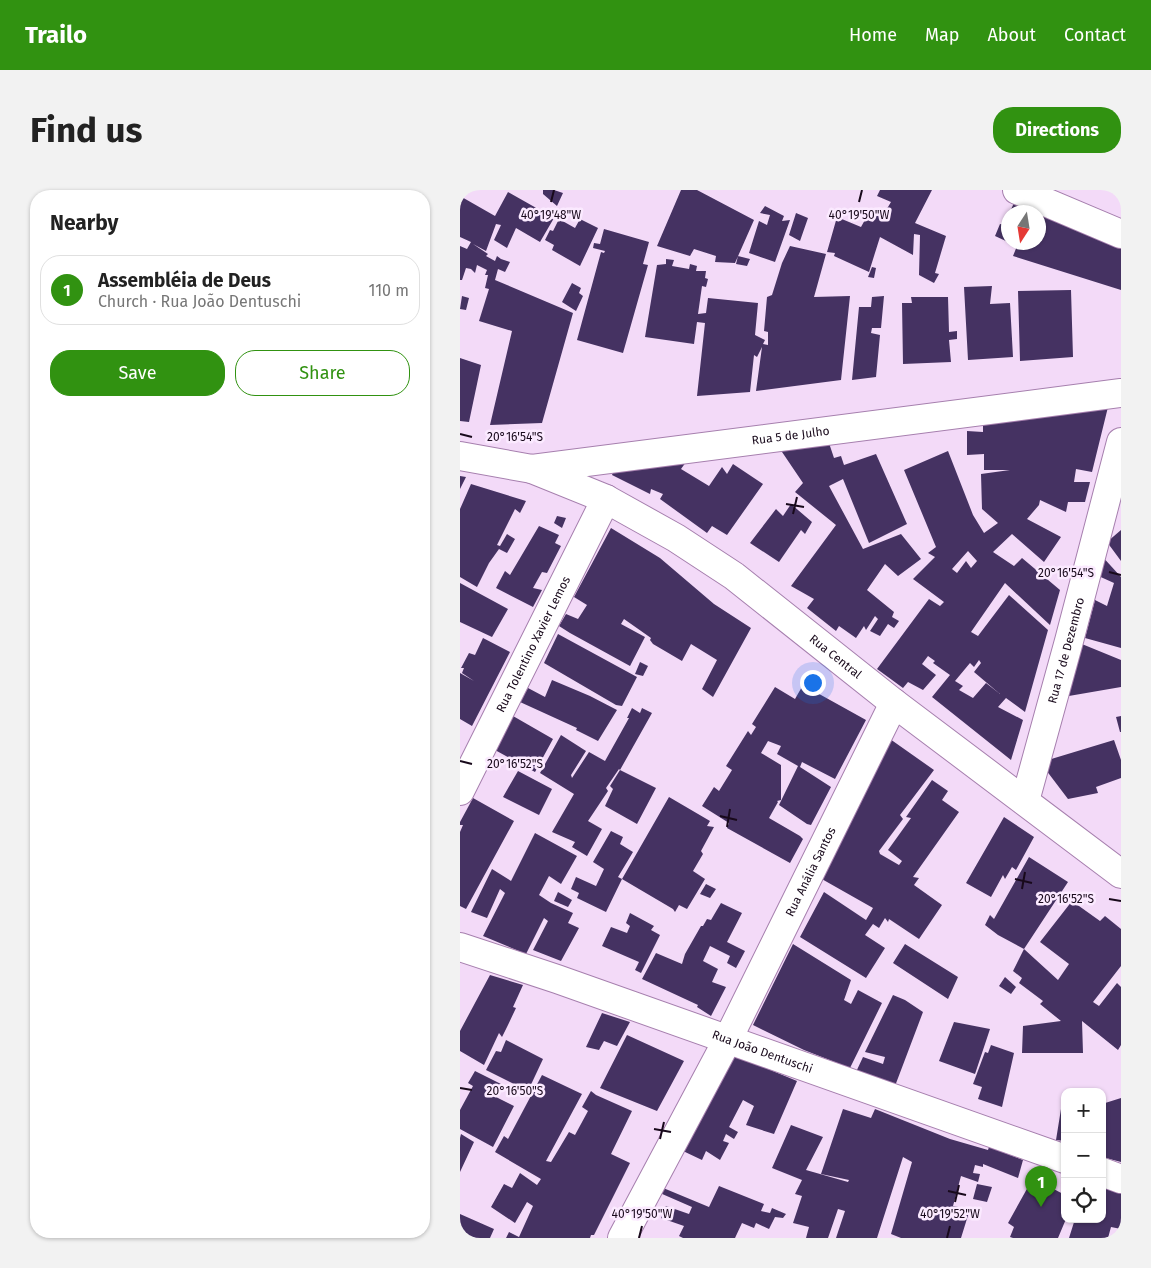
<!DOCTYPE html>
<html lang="en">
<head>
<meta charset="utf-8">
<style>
  :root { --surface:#fff; --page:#f2f2f2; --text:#222; --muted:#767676; --line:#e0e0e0; --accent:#319211 }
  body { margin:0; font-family:"Fira Sans",sans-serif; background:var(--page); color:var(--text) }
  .controls { position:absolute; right:15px; bottom:15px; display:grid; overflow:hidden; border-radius:10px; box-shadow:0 1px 4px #0004 }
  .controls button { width:45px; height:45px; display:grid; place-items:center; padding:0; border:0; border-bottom:1px solid var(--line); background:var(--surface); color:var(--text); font:25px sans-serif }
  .compass { position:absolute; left:541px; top:15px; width:45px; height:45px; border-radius:50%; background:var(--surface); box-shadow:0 1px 4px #0004; rotate:192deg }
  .you { position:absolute; left:352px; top:492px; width:18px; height:18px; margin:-12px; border:4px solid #fff; border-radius:50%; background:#1a73e8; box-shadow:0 0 0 8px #1a73e833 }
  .badge { display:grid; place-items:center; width:32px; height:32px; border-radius:50%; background:var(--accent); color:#fff; font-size:16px; font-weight:700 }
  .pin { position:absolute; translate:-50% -41px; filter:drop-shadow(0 1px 2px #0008) }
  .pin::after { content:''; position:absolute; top:26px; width:18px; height:15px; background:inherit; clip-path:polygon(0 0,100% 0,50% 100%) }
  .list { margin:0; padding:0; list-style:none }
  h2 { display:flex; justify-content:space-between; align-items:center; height:65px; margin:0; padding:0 20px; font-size:21px }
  h2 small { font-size:16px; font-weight:400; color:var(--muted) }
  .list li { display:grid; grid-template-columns:32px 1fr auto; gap:15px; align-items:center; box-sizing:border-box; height:70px; margin:0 10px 10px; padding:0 10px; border:1px solid var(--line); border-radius:20px }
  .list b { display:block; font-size:19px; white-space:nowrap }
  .list p { margin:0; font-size:16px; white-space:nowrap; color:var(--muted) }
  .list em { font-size:16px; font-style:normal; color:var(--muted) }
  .actions { display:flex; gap:10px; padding:15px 20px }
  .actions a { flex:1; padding:11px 0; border:1px solid var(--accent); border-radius:20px; text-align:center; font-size:18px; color:var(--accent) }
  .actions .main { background:var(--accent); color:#fff }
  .icon { flex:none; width:28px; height:28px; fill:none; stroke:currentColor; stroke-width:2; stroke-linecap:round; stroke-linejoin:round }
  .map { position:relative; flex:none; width:661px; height:1048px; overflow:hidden; border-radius:20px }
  header { display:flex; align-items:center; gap:30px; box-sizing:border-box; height:70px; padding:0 25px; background:var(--accent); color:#fff }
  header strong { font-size:24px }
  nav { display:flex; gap:28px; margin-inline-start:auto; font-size:18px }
  .intro { display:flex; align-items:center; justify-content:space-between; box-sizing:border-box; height:120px; padding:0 30px }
  h1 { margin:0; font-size:35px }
  .button { padding:12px 22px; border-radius:20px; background:var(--accent); color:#fff; font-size:18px; font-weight:700 }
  main { display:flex; gap:30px; padding:0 30px }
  aside { flex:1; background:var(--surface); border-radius:20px; box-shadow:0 1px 4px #0004 }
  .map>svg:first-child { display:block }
</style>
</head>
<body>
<header>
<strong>Trailo</strong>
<nav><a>Home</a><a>Map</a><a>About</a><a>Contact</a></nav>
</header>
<div class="intro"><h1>Find us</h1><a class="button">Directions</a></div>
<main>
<aside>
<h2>Nearby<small></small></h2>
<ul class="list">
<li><span class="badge">1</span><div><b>Assembléia de Deus</b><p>Church · Rua João Dentuschi</p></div><em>110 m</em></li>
</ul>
<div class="actions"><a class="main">Save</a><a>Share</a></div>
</aside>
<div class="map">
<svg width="661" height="1048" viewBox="0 0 661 1048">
  <rect width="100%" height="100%" fill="#f3daf8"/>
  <path fill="#453262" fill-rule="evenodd" d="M83 0H94L103 3 97 16 83 4Z
    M221 0H237L294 30 275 73 255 72 256 66 234 59 230 66 197 56Z
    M420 0H472L455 33 486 46 475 83 479 84 474 93 459 85 460 45 454 44 453 65 420 47 409 82 374 66 375 63 367 62 377 27 401 37 406 28 413 32 419 20 425 22 431 12 417 6Z
    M48 2 94 28 80 52 56 38 47 58 34 50 41 35 36 34 26 61 13 54 28 64 26 66 35 71 37 66 41 69 50 72 45 82 38 79 35 90 113 123 82 233 30 235 52 141 19 131 29 99 25 98 28 85H25L27 80 17 75 15 83 11 79 6 78 2 90H0V56L7 59 11 52 0 47V6L35 26Z
    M556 8 661 54V100L553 66 557 56 549 52H578V22H550Z
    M305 16 324 26 322 31 330 30 315 72 289 63 299 31 307 35 310 25 300 23Z
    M336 23 348 28 340 51 329 45Z
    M548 27V52L535 46 540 34 545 35Z
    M99 29 115 38 120 29 138 38 120 76 92 60 94 55 85 50 90 40 93 41Z
    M144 39 189 52 183 74 188 75 163 163 117 150 141 62 144 63 145 61 133 58 134 53 140 54Z
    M330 56 366 64 354 107 390 106 381 190 296 201 302 157 297 167 294 165 290 202 237 206 245 133 237 132 234 154 185 147 197 75 206 74V69L214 70 212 76 229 79 230 74 237 76 236 81H246L245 88 248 89 246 97 242 96 238 124 246 123 248 108 298 113 295 145 305 150 303 154 308 155V142L304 141 307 107 312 105 322 73Z
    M278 66 290 69 287 76 276 74Z
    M412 77 416 78 414 88 408 87Z
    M112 93 121 98 119 103 123 106 116 121 102 112Z
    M532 96 530 114 550 113 553 167 508 170 504 97Z
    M611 100 613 167 560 171 558 101Z
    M2 106 9 108 6 120 0 119Z
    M424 106 421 138H412L411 143 420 145 416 187 392 190 399 117H411L412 107Z
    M451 107H488L489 142 497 141V149L489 150 491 172 443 174 442 113H452Z
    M0 168 21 175 9 232 0 231Z
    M648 217 632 282 616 279 614 292H630L625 312H608L606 322 580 310 579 315 567 329 601 347 584 372 552 344 533 362 554 376 562 368 600 400 590 435 545 393 511 442 518 446 549 405 588 440 565 522 546 508 538 517 563 530 551 570 472 507 490 485 473 473 475 471 468 466 462 474 476 485 463 500 448 492 443 498 417 479 469 409 480 416 484 412 453 389 475 367 468 363 476 357 444 280 488 261 513 325 524 343 538 333 522 319 521 284 550 280H524V264L507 265V241L523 242V234ZM508 361 517 371 511 378 506 371 497 383 492 379ZM519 470 521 473 514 482 540 504 526 493 513 508 499 500 503 496 495 491 510 473 514 477Z
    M369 253 374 268 381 266 384 275 416 264 447 334 409 353 383 289 369 296 403 359 441 344 461 369 438 386 425 374 407 400 434 422 432 427 439 431 434 438 428 434 420 446 410 441 418 429 415 426 406 440 404 436 396 448 379 436 376 441 347 418 354 409 331 396 376 335 335 302 343 293 320 259Z
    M226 272 221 279 249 296 262 277 267 284 273 274 303 294 267 345 252 336 247 343 200 309 203 304 191 299 190 304 152 285 154 280Z
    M0 286 6 287 0 299Z
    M11 294 66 311 60 323 55 319 37 355 40 356 47 344 55 349 47 363 39 359 29 373 17 397 0 387V319Z
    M331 314 352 332 345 344 341 340 319 372 290 353 316 319 323 326Z
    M97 326 106 328 102 338 94 333Z
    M79 336 99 345 95 353 101 356 87 383 82 382 73 398 82 400 73 417 36 398 45 381 50 385Z
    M151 338 200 368 254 414 291 438 253 507 242 499 257 470 231 454 222 471 193 454 190 450 191 448 164 429 161 434 185 447 170 476 110 443 99 436 106 424 118 429 127 415 114 407Z
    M661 340V371L647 352Z
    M640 364 661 387V458L625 448 635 410 647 416 654 393 634 384Z
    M0 393 48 419 32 447 0 432Z
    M98 444 177 487 162 516 156 515 84 473Z
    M23 448 50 462 12 536 0 529V483L14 491 2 483 4 478H1L9 463 15 465Z
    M617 452 661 470V497L603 507Z
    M180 472 188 476 183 486 175 484Z
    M92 490 130 506 157 520 138 551 116 540 117 538 60 512 68 498 85 507Z
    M343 495 406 530 375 589 342 572 340 577 371 597 351 635 347 634 319 615 338 576 317 564 321 556 308 551 301 563 321 575V610L317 611 318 612 309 628 340 646 343 649 330 673 267 638 269 633 242 616 254 597 259 601 272 580 266 576 288 541 291 545 296 537 292 534 315 497 335 509Z
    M172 518 180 523 182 518 192 523 160 580 159 579 146 598 148 601 128 631 142 639 127 666 112 657 115 652 92 642 114 604 80 583 101 545 126 561 111 585 112 588 129 562 145 571 169 528H167Z
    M53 526 93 549 75 582 35 560Z
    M661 526V542H660L656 527Z
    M430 549 474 580 440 625 443 629 419 661 420 664 439 675 442 671 428 660 451 628 446 627 472 590 488 601 482 610 499 622 453 687 459 688 454 695 482 715 459 749 429 729 428 732 425 728 419 738 413 734 405 745 425 758 406 788 340 747 364 702 406 730 413 718 360 688Z
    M654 550 661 570V588L636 597 638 603 608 609 586 580 588 570Z
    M160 580 196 598 177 634 145 616 153 599 150 596Z
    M58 581 92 599 79 625 43 607Z
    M209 607 250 631 247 636 254 637 241 661 243 664 233 681 245 689 227 719 219 715 215 722 213 719 162 689Z
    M13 608 54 631 6 719 0 716V642L3 635H0V632Z
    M544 627 574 647 556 680 552 677 545 689 543 685 531 707 506 693Z
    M151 641 163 647 160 654 173 662 158 687 162 689 146 722 117 708 119 703 111 699 116 687 136 696 144 679 133 672Z
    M75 643 117 666 101 694 89 686 79 705 91 713 113 723 108 733 119 738 101 771 73 760 88 731 84 728 66 764 23 746 45 703 40 699 27 728 11 722 32 679 51 691Z
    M569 667 608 692 564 759 538 745 525 735 530 725 534 729Z
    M246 694 256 699 250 708 240 704Z
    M98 702 112 710 108 717 94 711Z
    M612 711 640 731 645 726 661 739V776L633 812 639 816 657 793 661 797V855L658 860 622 831 623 863H562L563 836 601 831 580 814 583 811 559 793 562 788 553 781 564 759 598 790 609 774 580 752Z
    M261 713 282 723 267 752 285 761 276 778 267 773 270 766 250 756 243 771 258 779 252 792 266 797 251 826 237 817 238 815 182 789 196 763 222 774 225 764 241 736H243L247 729 251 730Z
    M170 723 194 736 191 740 200 745 181 783 175 780 179 772 142 756 151 737 167 743 170 736 166 733Z
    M333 754 391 790 384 810 391 814 398 800 422 813 390 878 344 860 293 835Z
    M445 754 498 787 488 809 433 773Z
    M30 785 63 795 53 817 56 818 47 837 42 847 39 843 24 875 0 861V841Z
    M545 787 556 797 551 804 539 796Z
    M433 805 445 810 463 822 435 896 396 882 403 867 423 874 425 867 405 862Z
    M142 823 170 832 157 856 144 851 139 860 126 857Z
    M494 832 530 839 515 884 479 871Z
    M167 845 224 871 197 921 140 898Z
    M46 850 83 869 68 901 26 880 36 861 41 862Z
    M531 855 554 863 542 917 518 909 522 897 513 894 525 862 528 863Z
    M265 861 337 891 314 944 286 935 294 916 283 910 269 937 278 942 274 949 266 944 263 951 269 953 260 970 246 961 242 970 223 961Z
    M15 881 43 895 36 907 54 916 33 957 0 939V920L13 896 8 893Z
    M82 885 122 904 86 971 91 972 109 942 115 945 128 921 122 917 131 901 136 905 172 921 151 964 170 973 134 1045H131L130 1048H46L49 1042 59 1047 73 1016 67 1012 55 1033 31 1017 44 994 52 998 60 983 77 995 81 989 35 962 44 946 48 949Z
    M661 908V972L642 967V914Z
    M383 919 411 928 415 919 490 949 528 960 529 957 563 970 558 988 523 974V977L515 975 513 983 520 984 518 992 501 986 493 1016 510 1019 501 1048H441L431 1044 452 972 443 967 417 1048H376L385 1021 378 1019 368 1048H346L349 1037 333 1033 342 1006 335 1004 342 990 312 978 331 935 363 947 346 980 388 992 389 990 361 984Z
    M601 919H605V951L596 950Z
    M1 944 14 952 0 982V948Z
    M573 988 605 1005 606 1029 598 1048H553L550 1047 554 1037 548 1033Z
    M517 994 532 997 527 1012 513 1009Z
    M196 995 249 1017 259 996 304 1014 301 1021 310 1023 312 1018 326 1024 323 1028 315 1027 309 1039 296 1033 294 1038 282 1033 275 1048H223L219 1046 224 1036 201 1028 206 1016 229 1024 232 1017 193 1000Z
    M642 996 661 1002V1048H658L661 1039 651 1037 648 1048H609L615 1029H642Z
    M0 1024 34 1039 30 1048H0Z"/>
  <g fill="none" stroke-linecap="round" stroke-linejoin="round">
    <defs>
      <g id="minor">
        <path d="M557 0 661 44"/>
        <path id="s1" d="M0 266 72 279 661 203"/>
        <path id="s2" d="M72 279 146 309 216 348 274 386 434 513 661 684"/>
        <path id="s3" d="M0 601 146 309"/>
        <path id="s4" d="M565 611 609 451 661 252"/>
        <path id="s5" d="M0 757 97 789 605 969"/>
        <path d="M642 982 661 989"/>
        <path id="s6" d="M162 1048 268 849 434 513"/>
      </g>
    </defs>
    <use href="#minor" stroke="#a67fae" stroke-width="30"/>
    <use href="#minor" stroke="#fff" stroke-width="28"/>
  </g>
  <path fill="none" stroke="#18091b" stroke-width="2" d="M91 12 94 0M399 12 402 0M0 244 12 247M326 314 344 317M333 324 337 307M649 382 661 385M0 571 12 574M260 626 277 630M267 637 270 619M555 689 572 693M562 699 565 682M649 709 661 711M0 898 12 900M194 939 211 942M200 949 204 932M488 1001 506 1005M495 1012 499 995M179 1048 182 1036M487 1048 490 1036"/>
  <g text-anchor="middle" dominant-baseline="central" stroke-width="5" stroke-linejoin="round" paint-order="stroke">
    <g font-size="12" fill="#18091b" stroke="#fbeaff">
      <text stroke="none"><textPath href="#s1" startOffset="334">Rua 5 de Julho</textPath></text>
      <text stroke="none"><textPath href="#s3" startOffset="164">Rua Tolentino Xavier Lemos</textPath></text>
      <text stroke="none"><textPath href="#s4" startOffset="156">Rua 17 de Dezembro</textPath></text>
      <text stroke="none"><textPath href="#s2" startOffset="359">Rua Central</textPath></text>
      <text stroke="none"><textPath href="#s6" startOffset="412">Rua Anália Santos</textPath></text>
      <text stroke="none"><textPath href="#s5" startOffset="320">Rua João Dentuschi</textPath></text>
    </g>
  </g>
  <g font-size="12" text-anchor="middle" fill="#18091b" stroke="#fbeaff" stroke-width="5" stroke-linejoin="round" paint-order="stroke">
    <text x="91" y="29">40°19'48"W</text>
    <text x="399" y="29">40°19'50"W</text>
    <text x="55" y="251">20°16'54"S</text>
    <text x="606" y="387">20°16'54"S</text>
    <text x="55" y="578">20°16'52"S</text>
    <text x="606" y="713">20°16'52"S</text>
    <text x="55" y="905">20°16'50"S</text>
    <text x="182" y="1028">40°19'50"W</text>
    <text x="490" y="1028">40°19'52"W</text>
  </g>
</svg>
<div class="controls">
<button>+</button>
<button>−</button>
<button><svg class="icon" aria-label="locate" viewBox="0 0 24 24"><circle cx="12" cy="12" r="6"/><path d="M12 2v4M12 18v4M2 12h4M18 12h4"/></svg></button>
</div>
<svg class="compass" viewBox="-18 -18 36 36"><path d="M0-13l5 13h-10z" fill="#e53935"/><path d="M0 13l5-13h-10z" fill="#767676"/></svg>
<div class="you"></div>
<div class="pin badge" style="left:581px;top:1017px">1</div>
</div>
</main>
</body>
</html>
